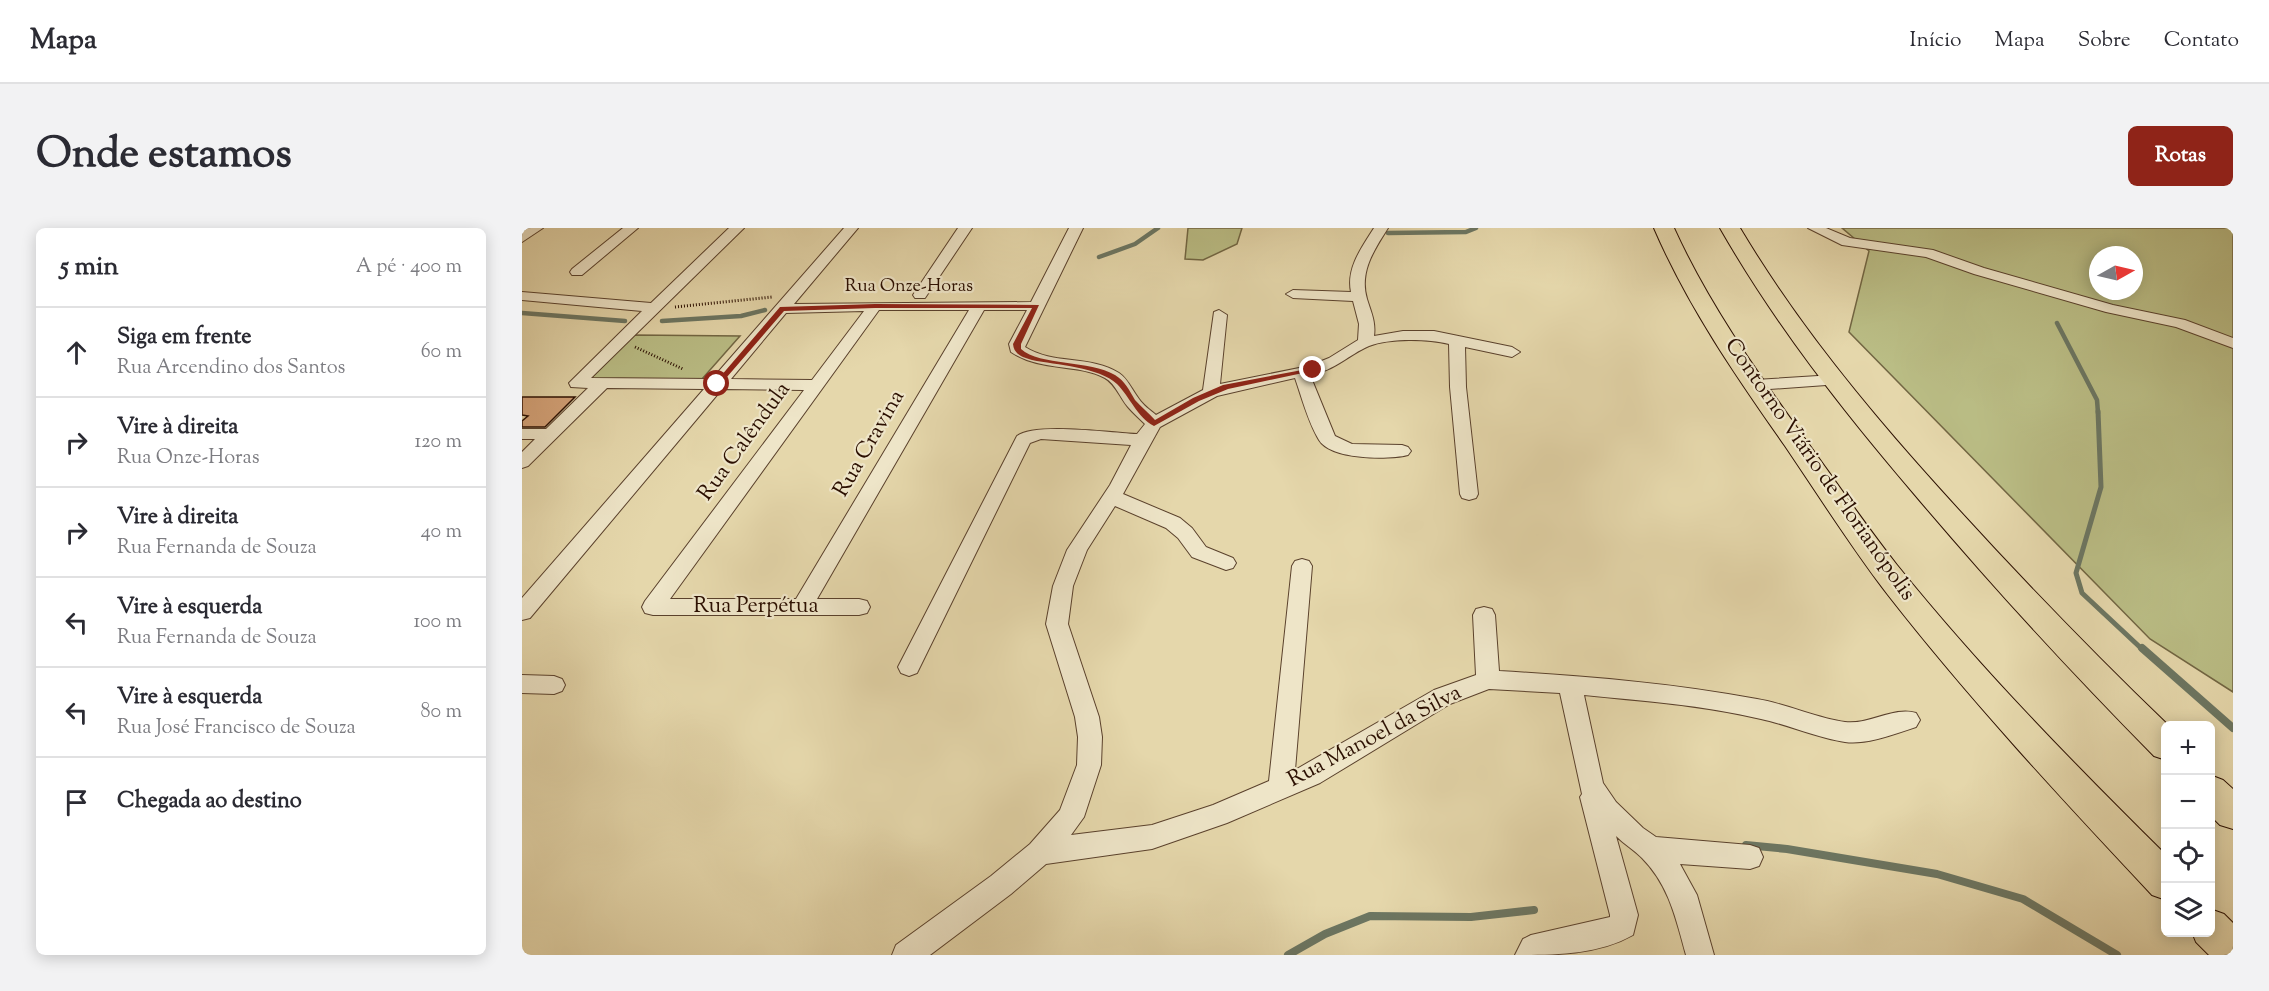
<!DOCTYPE html>
<html lang="pt">
<head>
<meta charset="utf-8">
<style>
  :root { --surface:#fff; --page:#f2f2f3; --text:#2b2b33; --muted:#7c7c81; --line:#e1e1e2; --accent:#8f2418 }
  body { margin:0; font-family:"Sorts Mill Goudy",serif; background:var(--page); color:var(--text) }
  .controls { position:absolute; right:18px; bottom:18px; display:grid; overflow:hidden; border-radius:9px; box-shadow:0 3px 15px #0003 }
  .controls button { width:54px; height:54px; display:grid; place-items:center; padding:0; border:0; border-bottom:2px solid var(--line); background:var(--surface); color:var(--text); font:30px sans-serif }
  .compass { position:absolute; left:1567px; top:18px; width:54px; height:54px; border-radius:50%; background:var(--surface); box-shadow:0 3px 15px #0003; rotate:82deg }
  .stop { position:absolute; width:18px; height:18px; margin:-14px; border:4px solid #8f2418; border-radius:50%; background:#fff }
  .stop.end { background:#8f2418; border-color:#fff; box-shadow:0 2px 6px #0008 }
  .list { margin:0; padding:0; list-style:none }
  h2 { display:flex; justify-content:space-between; align-items:center; height:78px; margin:0; padding:0 24px; font-size:26px }
  h2 small { font-size:20px; font-weight:400; color:var(--muted) }
  .list li { display:grid; grid-template-columns:39px 1fr auto; gap:18px; align-items:center; box-sizing:border-box; height:90px; padding:0 24px; border-top:2px solid var(--line) }
  .list b { display:block; font-size:22px; white-space:nowrap }
  .list p { margin:0; font-size:20px; white-space:nowrap; color:var(--muted) }
  .list em { font-size:20px; font-style:normal; color:var(--muted) }
  .icon { flex:none; width:33px; height:33px; fill:none; stroke:currentColor; stroke-width:2; stroke-linecap:round; stroke-linejoin:round }
  .map { position:relative; flex:none; width:1711px; height:727px; overflow:hidden; border-radius:9px }
  header { display:flex; align-items:center; gap:36px; box-sizing:border-box; height:84px; padding:0 30px; background:var(--surface); border-bottom:2px solid var(--line) }
  header strong { font-size:28px }
  nav { display:flex; gap:33px; margin-inline-start:auto; font-size:21px }
  .intro { display:flex; align-items:center; justify-content:space-between; box-sizing:border-box; height:144px; padding:0 36px }
  h1 { margin:0; font-size:42px }
  .button { padding:15px 27px; border-radius:9px; background:var(--accent); color:#fff; font-size:21px; font-weight:700 }
  main { display:flex; gap:36px; padding:0 36px }
  aside { flex:1; background:var(--surface); border-radius:9px; box-shadow:0 3px 15px #0003 }
  .map>svg:first-child { display:block }
</style>
</head>
<body>
<header>
<strong>Mapa</strong>
<nav><a>Início</a><a>Mapa</a><a>Sobre</a><a>Contato</a></nav>
</header>
<div class="intro"><h1>Onde estamos</h1><a class="button">Rotas</a></div>
<main>
<aside>
<h2>5 min<small>A pé · 400 m</small></h2>
<ul class="list">
<li><svg class="icon" aria-label="ahead" viewBox="0 0 24 24"><path d="M12 20V5M6 11l6-6 6 6"/></svg><div><b>Siga em frente</b><p>Rua Arcendino dos Santos</p></div><em>60 m</em></li>
<li><svg class="icon" aria-label="right" viewBox="0 0 24 24"><path d="M7 20v-9h11M14 6l5 5-5 5"/></svg><div><b>Vire à direita</b><p>Rua Onze-Horas</p></div><em>120 m</em></li>
<li><svg class="icon" aria-label="right" viewBox="0 0 24 24"><path d="M7 20v-9h11M14 6l5 5-5 5"/></svg><div><b>Vire à direita</b><p>Rua Fernanda de Souza</p></div><em>40 m</em></li>
<li><svg class="icon" aria-label="left" viewBox="0 0 24 24"><path d="M17 20v-9H6M10 6l-5 5 5 5"/></svg><div><b>Vire à esquerda</b><p>Rua Fernanda de Souza</p></div><em>100 m</em></li>
<li><svg class="icon" aria-label="left" viewBox="0 0 24 24"><path d="M17 20v-9H6M10 6l-5 5 5 5"/></svg><div><b>Vire à esquerda</b><p>Rua José Francisco de Souza</p></div><em>80 m</em></li>
<li><svg class="icon" aria-label="arrive" viewBox="0 0 24 24"><path d="M6 21V4h12l-3 4 3 4H6"/></svg><div><b>Chegada ao destino</b></div></li>
</ul>
</aside>
<div class="map">
<svg width="1711" height="727" viewBox="0 0 1711 727">
  <rect width="100%" height="100%" fill="#e5d7ab"/>
  <filter id="stains"><feTurbulence type="fractalNoise" baseFrequency=".00333" numOctaves="4"/><feColorMatrix values="0 0 0 0 .2 0 0 0 0 .09 0 0 0 0 .02 0 0 0 .5 -.17"/></filter>
  <radialGradient id="worn" r=".72"><stop offset=".6" stop-color="#630" stop-opacity="0"/><stop offset="1" stop-color="#630" stop-opacity=".3"/></radialGradient>
  <path fill="#babd85" stroke="#726643" stroke-width="1.5" fill-rule="evenodd" d="M666 0H720L715 16 681 32 663 31Z
    M1320 0H1711V464L1628 411 1327 104 1347 23ZM1576 27H1612V63H1576Z
    M112 107 218 108 180 151H68Z"/>
  <g fill="none" stroke-linecap="round" stroke-linejoin="round">
    <path stroke="#6c7662" stroke-width="4.5" d="M866 5 944 4 954 0
      M577 29 613 16 636 0
      M0 85 103 93
      M140 93 219 88 243 82
      M1535 95 1575 172 1576 185"/>
    <path stroke="#6c7662" stroke-width="5" d="M1576 183 1579 259 1554 345 1560 365 1621 422"/>
    <path stroke="#6c7662" stroke-width="8" d="M1620 420 1711 500
      M1224 617 1265 621 1415 646 1501 671 1595 727
      M766 727 803 706 848 688 949 689 1012 682"/>
  </g>
  <path fill="#d4a278" stroke="#2b0f01" stroke-width="1.5" d="M0 169H53L23 199H0V193L6 188 0 187Z"/>
  <g fill="none" stroke-linecap="round" stroke-linejoin="round">
    <defs>
      <path id="minor" d="M5 0H21L0 14V4Z
        M101 0H116L60 47H50L48 44 50 41Z
        M207 0H222L69 150 190 151 322 0H336L272 76 509 74 547 0H561L503 119C531 137 569 127 597 145 606 151 610 162 617 171 621 177 628 182 634 187L681 162 692 84 697 82 705 87 698 156 787 138 807 130 836 112 837 96 831 73 771 70 764 66 771 62 829 64C824 40 840 19 852 0H866C852 22 837 44 845 71 849 84 854 94 852 108L881 103H912L990 119 998 124 990 129 943 119 944 159 956 266 954 270 947 272 940 270 938 266 928 159 927 116C905 111 869 110 847 118 826 127 814 142 788 147L813 208 830 216 880 217 886 219 889 223 886 227C867 232 809 232 797 212 786 194 780 170 773 150L695 168 638 199 601 266 658 290 670 300 684 319 711 330 714 335 711 340 704 342 670 329 656 310 644 300 593 278 565 322 551 358 546 396 577 489 580 509 579 537 562 589 549 607 630 597 691 577 747 553 770 338 773 333 780 331 787 333 790 338 773 542 912 462 954 447 951 387 954 381 962 379 970 381 973 387 977 443C1063 448 1150 455 1235 471 1265 476 1294 490 1323 494 1347 497 1372 478 1394 485L1398 492 1394 499C1373 506 1345 517 1323 514 1295 510 1267 497 1239 491 1181 477 1121 473 1062 467L1081 555 1094 574 1121 600 1134 609 1228 617 1237 620 1241 629 1237 638 1228 641 1158 636 1175 667 1192 727H1164C1154 691 1147 657 1120 630 1112 622 1102 616 1094 608L1116 687 1111 707C1076 727 1032 727 993 727L1001 711 1009 707 1088 689V687L1058 569 1060 566 1038 465 967 461 928 476 798 555 705 595 630 621 524 636 489 666 408 727H370L374 717 469 648 508 616 538 582 555 537 556 509 553 489 524 396 531 358 545 322 588 257 609 217 519 211 508 215 395 445 387 448 379 445 376 439 495 208C513 194 590 205 615 206L623 196C617 190 611 185 606 179 598 170 594 156 583 150 554 135 519 144 489 124L487 116 505 82H462L295 371H337L345 373 348 379 345 385 337 387H131L123 385 120 379 123 373 282 162 200 161 8 390 0 392V370L182 161 85 160 6 238 0 240V224L13 211H0V201H24L66 160 49 159 47 155 120 83 0 72V64L129 75ZM357 82H447L274 371H148ZM342 83 290 152 209 151 264 85Z
        M436 0H450L403 70H393L391 67Z
        M1286 0H1304L1328 10 1411 22 1462 40 1591 77 1663 92 1711 110V120L1654 99 1584 84 1452 46 1404 29 1320 17Z
        M1312 147 1320 152 1318 156 1233 162 1225 157 1233 152Z
        M0 447 32 448 40 451 43 457 40 463 32 466 0 465Z"/>
      <path id="highway" d="M1132 0H1152C1186 75 1233 141 1281 208 1312 251 1342 295 1375 337 1457 439 1550 534 1644 627V672L1630 667C1539 570 1448 472 1366 367 1329 319 1297 268 1263 218 1214 148 1166 79 1132 0Z
        M1198 0H1218C1274 94 1343 178 1416 259 1490 341 1567 421 1646 497H1644V532L1632 528C1549 444 1469 357 1393 267 1321 183 1253 96 1198 0Z
        M1688 547 1701 552 1711 561V601L1698 597 1688 587Z
        M1688 681 1702 686 1711 695V727H1687L1674 714 1670 704H1688Z"/>
    </defs>
    <use href="#minor" stroke="#5a412c" stroke-width="2"/>
    <use href="#highway" stroke="#2b0f01" stroke-width="2"/>
    <path stroke="#2b0f01" stroke-width="3" stroke-dasharray="1 2" stroke-linecap="butt" d="M153 79 250 69
      M113 119 161 141"/>
    <use href="#minor" fill="#eee5c8" fill-rule="evenodd"/>
    <use href="#highway" fill="#e5d7ab" fill-rule="evenodd"/>
  </g>
  <path fill="#8f2418" d="M353 76 517 77 499 116V121C518 138 568 132 593 147 603 153 607 162 613 172 619 179 627 185 633 192L671 170 701 157 791 140 795 142 706 161 677 173 632 198C615 189 608 169 595 156 577 139 534 137 510 132 501 129 492 127 491 116L510 80H353L262 83 198 157 192 156 258 79Z"/>
  <g text-anchor="middle" dominant-baseline="central" stroke-width="4.5" stroke-linejoin="round" paint-order="stroke">
    <g font-size="18" fill="#2b0f01" stroke="#eee5c8">
      <text x="387" y="59">Rua Onze-Horas</text>
    </g>
    <g font-size="22" fill="#2b0f01" stroke="#eee5c8">
      <text transform="translate(223 214) rotate(-54)">Rua Calêndula</text>
      <text transform="translate(348 216) rotate(-60)">Rua Cravina</text>
      <text transform="translate(1297 242) rotate(55)">Contorno Viário de Florianópolis</text>
      <text x="234" y="379">Rua Perpétua</text>
      <text transform="translate(853 509) rotate(-28)">Rua Manoel da Silva</text>
    </g>
  </g>
  <rect width="100%" height="100%" filter="url(#stains)"/>
  <rect width="100%" height="100%" fill="url(#worn)"/>
</svg>
<div class="controls">
<button>+</button>
<button>−</button>
<button><svg class="icon" aria-label="locate" viewBox="0 0 24 24"><circle cx="12" cy="12" r="6"/><path d="M12 2v4M12 18v4M2 12h4M18 12h4"/></svg></button>
<button><svg class="icon" aria-label="layers" viewBox="0 0 24 24"><path d="M12 4l9 5-9 5-9-5zM3 14l9 5 9-5"/></svg></button>
</div>
<svg class="compass" viewBox="-18 -18 36 36"><path d="M0-13l5 13h-10z" fill="#e53935"/><path d="M0 13l5-13h-10z" fill="#7c7c81"/></svg>
<div class="stop" style="left:195px;top:156px"></div>
<div class="stop end" style="left:791px;top:142px"></div>
</div>
</main>
</body>
</html>
